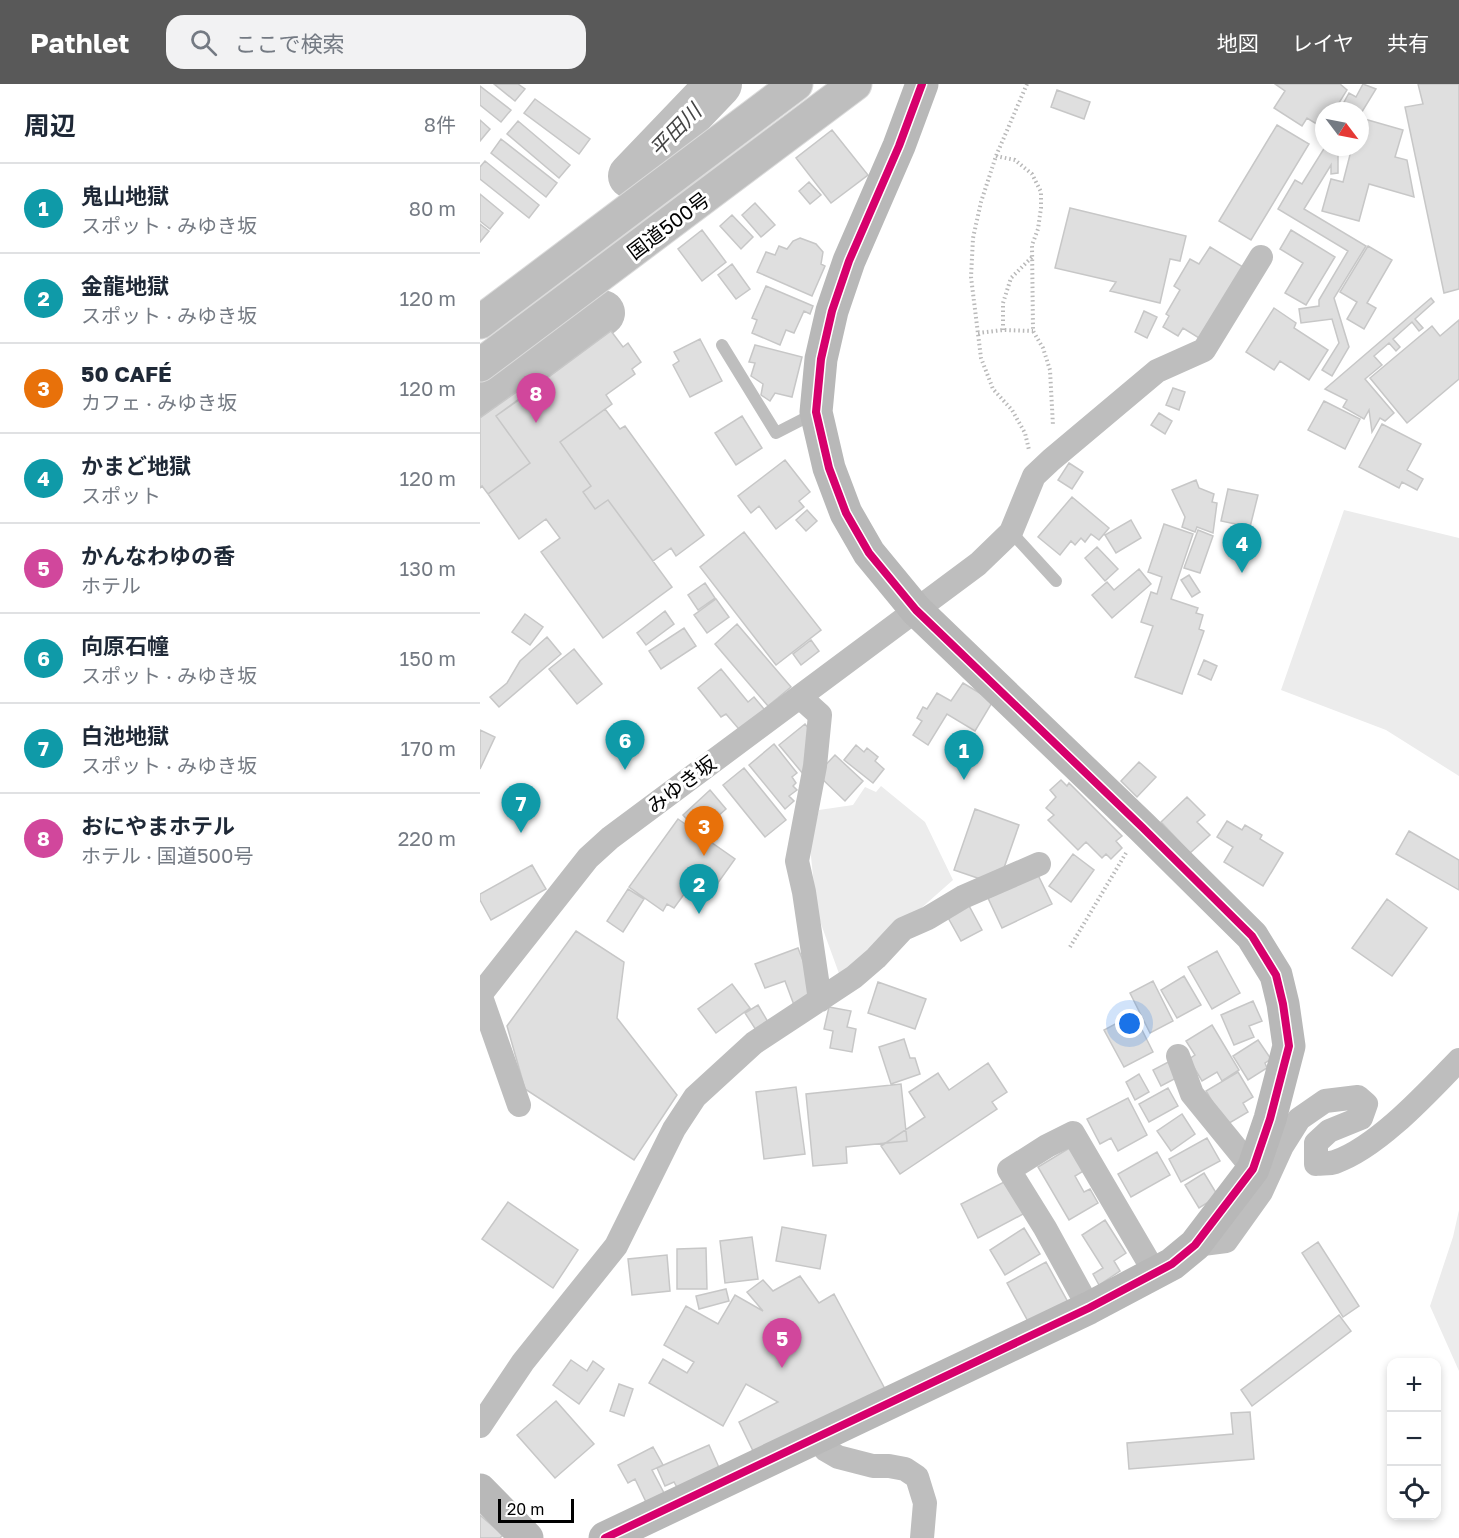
<!DOCTYPE html>
<html lang="ja">
<head>
<meta charset="utf-8">
<style>
  :root { --surface:#fff; --page:#f2f2f3; --text:#1f2937; --muted:#747a83; --line:#e0e1e3; --accent:#595959 }
  body { margin:0; font-family:"Golos Text","Noto Sans JP",sans-serif; background:var(--page); color:var(--text) }
  .controls { position:absolute; right:18px; bottom:18px; display:grid; overflow:hidden; border-radius:12px; box-shadow:0 3px 9px #0003 }
  .controls button { width:54px; height:54px; display:grid; place-items:center; padding:0; border:0; border-bottom:2px solid var(--line); background:var(--surface); color:var(--text); font:30px sans-serif }
  .compass { position:absolute; left:835px; top:18px; width:54px; height:54px; border-radius:50%; background:var(--surface); box-shadow:0 3px 9px #0003; rotate:122deg }
  .scale { position:absolute; left:18px; bottom:15px; width:76px; box-sizing:border-box; padding-left:6px; border:3px solid #000; border-top:0; font-size:16px; line-height:21px; white-space:nowrap; color:#000; -webkit-text-stroke:4px #fff; paint-order:stroke }
  .you { position:absolute; left:650px; top:940px; width:21px; height:21px; margin:-15px; border:4px solid #fff; border-radius:50%; background:#1a73e8; box-shadow:0 0 0 9px #1a73e833 }
  .badge { display:grid; place-items:center; width:39px; height:39px; border-radius:50%; background:var(--accent); color:#fff; font-size:20px; font-weight:700 }
  .pin { position:absolute; translate:-50% -50px; filter:drop-shadow(0 2px 3px #0008) }
  .pin::after { content:''; position:absolute; top:32px; width:21px; height:18px; background:inherit; clip-path:polygon(0 0,100% 0,50% 100%) }
  .list { margin:0; padding:0; list-style:none }
  h2 { display:flex; justify-content:space-between; align-items:center; height:78px; margin:0; padding:0 24px; font-size:26px }
  h2 small { font-size:20px; font-weight:400; color:var(--muted) }
  .list li { display:grid; grid-template-columns:39px 1fr auto; gap:18px; align-items:center; box-sizing:border-box; height:90px; padding:0 24px; border-top:2px solid var(--line) }
  .list b { display:block; font-size:22px; white-space:nowrap }
  .list p { margin:0; font-size:20px; white-space:nowrap; color:var(--muted) }
  .list em { font-size:20px; font-style:normal; color:var(--muted) }
  .icon { flex:none; width:33px; height:33px; fill:none; stroke:currentColor; stroke-width:2; stroke-linecap:round; stroke-linejoin:round }
  .map { position:relative; flex:none; width:979px; height:1454px; overflow:hidden }
  header { display:flex; align-items:center; gap:36px; box-sizing:border-box; height:84px; padding:0 30px; background:var(--accent); color:#fff }
  header strong { font-size:28px }
  nav { display:flex; gap:33px; margin-inline-start:auto; font-size:21px }
  .search { width:420px; height:54px; background:var(--page); display:flex; align-items:center; gap:15px; box-sizing:border-box; padding:0 21px; border-radius:18px; color:var(--muted); font-size:22px }
  main { display:flex }
  aside { flex:1; background:var(--surface) }
  .map>svg:first-child { display:block }
</style>
</head>
<body>
<header>
<strong>Pathlet</strong>
<div class="search"><svg class="icon" aria-label="search" viewBox="0 0 24 24"><circle cx="10" cy="10" r="6"/><path d="M15 15l6 6"/></svg>ここで検索</div>
<nav><a>地図</a><a>レイヤ</a><a>共有</a></nav>
</header>
<main>
<aside>
<h2>周辺<small>8件</small></h2>
<ul class="list">
<li><span class="badge" style="background:#0f9aa8">1</span><div><b>鬼山地獄</b><p>スポット · みゆき坂</p></div><em>80 m</em></li>
<li><span class="badge" style="background:#0f9aa8">2</span><div><b>金龍地獄</b><p>スポット · みゆき坂</p></div><em>120 m</em></li>
<li><span class="badge" style="background:#e8710a">3</span><div><b>50 CAFÉ</b><p>カフェ · みゆき坂</p></div><em>120 m</em></li>
<li><span class="badge" style="background:#0f9aa8">4</span><div><b>かまど地獄</b><p>スポット</p></div><em>120 m</em></li>
<li><span class="badge" style="background:#d1479c">5</span><div><b>かんなわゆの香</b><p>ホテル</p></div><em>130 m</em></li>
<li><span class="badge" style="background:#0f9aa8">6</span><div><b>向原石幢</b><p>スポット · みゆき坂</p></div><em>150 m</em></li>
<li><span class="badge" style="background:#0f9aa8">7</span><div><b>白池地獄</b><p>スポット · みゆき坂</p></div><em>170 m</em></li>
<li><span class="badge" style="background:#d1479c">8</span><div><b>おにやまホテル</b><p>ホテル · 国道500号</p></div><em>220 m</em></li>
</ul>
</aside>
<div class="map">
<svg width="979" height="1454" viewBox="0 0 979 1454">
  <rect width="100%" height="100%" fill="#fff"/>
  <path fill="#ececec" d="M864 426 979 454V692L906 646 801 606Z
    M401 702 445 738 473 796 361 895 337 829 330 763 339 726 373 721 385 703 396 708Z
    M979 1126V1287L950 1222 973 1153Z"/>
  <g fill="none" stroke-linecap="round" stroke-linejoin="round">
    <path stroke="#bfbfbf" stroke-width="46" d="M151 92 239 0
      M0 322 122 229"/>
  </g>
  <path fill="#dfdfdf" stroke="#c7c7c7" stroke-width="1.5" d="M14 0H38L45 5 35 17Z
    M795 0H860L867 6 854 27H844L843 44 827 34 822 42 794 24 805 7Z
    M883 0 896 5 880 31V27H867L869 24 863 20 869 9 876 13Z
    M938 0H979V205L964 209 925 23 943 20Z
    M0 2 31 26 21 38 0 21Z
    M577 6 610 18 604 35 571 23Z
    M55 15 110 55 99 70 44 29Z
    M881 34 923 46 915 73 927 76 934 113 889 100 879 137 842 127 851 95 863 98 872 63H880Z
    M0 36 10 45 0 57Z
    M38 37 90 81 79 94 27 50Z
    M797 41 829 60 771 156 739 137Z
    M352 46 388 91 351 119 316 74Z
    M21 55 77 99 66 113 11 69Z
    M845 63H861L858 68V89L851 90V81L824 125 886 162 854 214 869 263 852 292 842 286 859 259 852 235 821 239 819 225 839 222V216L868 167 798 125 815 96 822 100Z
    M5 77 59 121 49 134 0 95V83Z
    M329 98 341 111 330 120 319 107Z
    M0 110 23 129 10 145 0 137Z
    M275 119 295 141 281 153 262 131Z
    M590 124 706 152 700 177 690 175 680 219 630 207 636 198 575 184Z
    M252 131 273 153 261 165 240 142Z
    M0 140 9 147 0 158Z
    M222 146 246 178 222 197 198 165Z
    M811 146 855 173 826 221 805 209 823 179 800 165Z
    M320 154 336 160 343 168 341 180 345 182 332 212 277 188 286 168 295 171 299 162 307 165 313 157Z
    M888 162 912 176 887 219 896 224 884 245 867 235 877 218 860 208Z
    M730 163 763 183 719 254 703 244 698 252 683 243 689 232 686 230 700 206 694 202 710 175 719 180Z
    M252 180 270 205 256 215 238 191Z
    M286 202 333 222 330 230 324 227 314 249 306 246 300 261 272 249 277 236 272 234Z
    M951 214 954 218 935 235 943 244 939 247 932 238 913 255 920 263 916 267 909 259 894 272 902 281 885 295 914 329 905 337 900 334 892 348 889 326 884 335 863 323 867 316 845 305Z
    M794 224 816 239 814 244 848 266 829 296 800 277 794 286 766 268Z
    M664 227 677 233 667 254 655 248Z
    M979 236V295L927 339 890 294 952 242 960 252Z
    M131 247 143 263 148 259 161 278 152 285 155 290 126 311 132 320 80 358 111 402 103 408 115 425 128 416 192 503 123 554 61 468 80 454 66 435 39 455 8 410 50 379 16 332Z
    M220 255 242 297 210 313 193 281 199 277 194 268Z
    M275 261 322 273 312 313 295 309 290 317 281 311 283 300 271 292 275 279 269 278Z
    M49 299 54 305 16 332 50 379 8 410 2 402 0 404V334Z
    M693 304 705 308 699 326 686 321Z
    M844 317 880 335 865 365 828 346Z
    M125 325 140 345 145 342 224 451 196 472 191 464 173 477 128 416 115 425 103 408 111 402 80 358Z
    M679 329 692 337 685 350 671 341Z
    M262 332 282 364 256 381 235 349Z
    M902 340 941 360 927 386 943 395 937 406 922 398 919 404 879 383Z
    M305 376 330 408 319 417 324 423 296 445 279 422 271 429 258 412Z
    M589 379 603 388 592 405 578 396Z
    M716 396 719 404 734 410 732 418 737 419 733 449 717 443 715 448 702 443 705 433 692 406Z
    M748 405 778 411 770 443 741 437Z
    M592 413 629 444 619 456 611 450 605 458 601 454 595 461 591 457 580 471 558 453Z
    M327 426 337 437 326 447 316 436Z
    M651 436 661 454 636 469 625 451Z
    M684 440 713 450 691 515 718 524 716 529 723 531 719 545 724 547 702 610 655 593 673 542 661 538 671 508 677 510 682 493 668 488Z
    M718 446 733 452 720 489 704 484Z
    M264 448 341 546 296 581 220 483Z
    M617 463 638 485 625 497 605 474Z
    M659 485 671 500 632 534 612 511 627 498 634 506Z
    M709 491 720 508 712 513 701 496Z
    M225 499 235 514 218 526 208 511Z
    M236 515 249 533 227 549 214 531Z
    M185 527 194 540 166 561 157 549Z
    M45 530 63 543 50 561 32 548Z
    M257 540 311 603 288 622 235 560Z
    M204 544 216 562 181 585 169 567Z
    M67 553 81 570 19 623 10 613 27 599 40 577Z
    M331 556 339 567 321 581 313 570Z
    M94 565 122 600 97 620 69 585Z
    M724 576 737 582 731 596 718 590Z
    M241 585 268 618 274 613 289 631 264 651 246 630 241 633 218 604Z
    M483 599 513 617 495 647 467 630 448 661 433 651 442 637 437 634 443 623 447 625 457 609 471 617Z
    M325 640 333 650 324 691 299 661Z
    M0 646 15 653 0 685Z
    M294 660 317 689 312 693 316 699 313 702 317 706 309 712 314 717 305 725 269 681Z
    M376 661 384 668 387 664 398 673 395 677 404 685 393 699 364 676Z
    M355 671 383 697 365 717 337 690Z
    M659 678 676 693 657 713 641 697Z
    M264 684 306 736 285 753 243 701Z
    M581 696 587 702 589 699 642 752 636 757 642 764 631 775 626 770 622 774 606 758 598 766 568 736 574 731 566 724 576 713 570 706Z
    M230 706 246 725 219 749 203 731Z
    M707 713 725 731 717 738 730 751 710 769 681 738Z
    M495 725 539 741 518 801 474 786Z
    M198 735 255 775 230 810 213 798 194 824 187 820 183 827 149 803Z
    M747 737 762 746 765 741 782 751 780 755 803 769 783 802 744 778 753 763 737 753Z
    M929 747 979 776V806L916 770Z
    M593 770 614 786 591 818 569 802Z
    M52 781 66 805 11 836 0 816V810Z
    M558 791 572 820 522 844 508 814Z
    M148 805 164 815 143 848 127 837Z
    M907 815 947 844 912 892 872 864Z
    M487 818 502 846 481 857 466 830Z
    M96 847 144 878 137 934 197 1011 154 1076 45 1005 27 942Z
    M318 864 337 913 314 921 305 897 285 904 275 880Z
    M737 867 760 909 732 925 708 883Z
    M704 892 721 921 697 934 681 906Z
    M673 897 693 937 670 949 650 909Z
    M398 898 446 915 435 945 388 929Z
    M252 900 270 924 236 949 218 925Z
    M773 917 782 937 769 942 774 953 754 961 741 931Z
    M278 921 288 938 276 946 265 929Z
    M349 923 371 927 367 943 376 945 372 968 350 964 353 947 344 945Z
    M654 930 673 968 644 983 624 946Z
    M732 941 759 986 742 997 737 988 722 997 709 975 715 971 706 957Z
    M424 955 430 974H435L440 990 411 1000 399 963Z
    M778 956 791 975 785 979 787 984 768 996 753 972Z
    M694 975 702 991 681 1002 673 986Z
    M508 979 527 1008 512 1018 517 1025 420 1090 401 1062 445 1033 429 1008 458 989 469 1006Z
    M758 988 773 1013 763 1019 768 1028 746 1041 726 1007Z
    M659 990 669 1008 655 1016 646 998Z
    M421 1000 427 1057 366 1063 367 1079 333 1082 326 1010Z
    M316 1003 325 1070 284 1075 276 1008Z
    M688 1004 698 1022 669 1038 659 1020Z
    M648 1014 667 1051 638 1067 631 1054 620 1060 607 1035Z
    M702 1030 715 1050 691 1067 677 1047Z
    M727 1054 740 1077 701 1098 689 1075Z
    M596 1060 610 1083 595 1092 604 1108 610 1105 618 1119 589 1136 558 1083Z
    M677 1068 690 1091 651 1113 638 1090Z
    M724 1089 738 1112 719 1124 705 1101Z
    M528 1096 545 1129 498 1154 481 1120Z
    M28 1118 98 1166 73 1204 2 1155Z
    M625 1136 646 1169 634 1177 640 1187 619 1201 613 1190 623 1184 602 1151Z
    M302 1143 346 1151 340 1185 296 1177Z
    M544 1144 560 1170 525 1191 510 1166Z
    M272 1153 278 1195 245 1199 240 1157Z
    M838 1158 879 1222 863 1233 822 1169Z
    M226 1164 227 1205H197V1165Z
    M187 1171 190 1207 152 1211 148 1175Z
    M566 1178 589 1220 550 1241 527 1199Z
    M320 1192 339 1219 354 1210 405 1305 275 1371 259 1338 298 1318 266 1300 243 1342 169 1299 183 1275 207 1289 214 1278 184 1261 206 1222 238 1240 255 1211 283 1227 267 1208 283 1196 293 1207Z
    M246 1205 249 1217 219 1225 216 1212Z
    M859 1231 871 1247 772 1322 761 1306Z
    M91 1276 107 1287 113 1277 124 1285 99 1320 73 1301Z
    M139 1300 153 1305 144 1332 130 1327Z
    M76 1317 114 1360 75 1394 37 1351Z
    M770 1328 774 1375 649 1385 647 1359 753 1350 751 1329Z
    M229 1361 241 1388 199 1407 194 1398 185 1402 177 1384Z
    M173 1363 183 1381 172 1386 184 1409 166 1418 155 1395 148 1399 138 1381Z
    M0 1431 23 1451 20 1454H0Z"/>
  <g fill="none" stroke-linecap="round" stroke-linejoin="round">
    <defs>
      <path id="highway" d="M0 238 316 0
        M0 281 375 0"/>
    </defs>
    <use href="#highway" stroke="#dbdbdb" stroke-width="35"/>
    <path stroke="#b9b9b9" stroke-width="4" stroke-dasharray="1.5 3" stroke-linecap="butt" d="M547 0 516 72 501 118 493 154 491 193 501 274 513 305 532 326 545 349 549 366
      M516 72 535 76 552 90 561 108V124L558 145 552 161 553 247 563 264 570 286 573 342
      M523 246V219L531 194 552 173
      M498 249 523 246 553 247
      M590 863 646 769"/>
    <path stroke="#bebebe" stroke-width="12" d="M242 261 296 349 335 329
      M531 448 576 497"/>
    <path stroke="#bebebe" stroke-width="24" d="M320 613 340 631 335 682 317 777 324 808 340 916
      M0 910 39 1021
      M0 911 108 774 130 754 498 480 531 448 554 392 571 376 677 287 724 266 781 173
      M698 972 712 1010 773 1085
      M715 1161 746 1157 781 1108 802 1062 819 1035 845 1017 878 1013 886 1020 881 1034 849 1047 836 1059V1080C842 1079 849 1080 855 1078 898 1063 947 1009 979 976
      M609 1224 565 1144 529 1086 567 1062 593 1049 675 1189
      M0 1342 43 1278 136 1162 194 1045 215 1013 274 959 374 893 396 874 423 845 448 834 483 813 559 780
      M336 1354 346 1366 358 1373 393 1382H409L425 1385 437 1393 445 1419 442 1454"/>
    <path stroke="#b8b8b8" stroke-width="33" d="M0 1406 47 1454
      M125 1454 609 1224 692 1180 715 1161 773 1085 790 1035 809 962 803 920 796 891 772 852 662 743 436 526 389 469 366 429 349 384 336 328 341 275 352 227 369 177 419 62 442 0"/>
    <use href="#highway" stroke="#bebebe" stroke-width="33"/>
    <defs>
      <path id="cycleway" d="M125 1454 609 1224 692 1180 715 1161 773 1085 790 1035 809 962 803 920 796 891 772 852 662 743 436 526 389 469 366 429 349 384 336 328 341 275 352 227 369 177 419 62 442 0"/>
    </defs>
    <use href="#cycleway" stroke="#fff" stroke-width="11"/>
    <use href="#cycleway" stroke="#d6006c" stroke-width="8"/>
  </g>
  <g text-anchor="middle" dominant-baseline="central" stroke-width="6" stroke-linejoin="round" paint-order="stroke">
    <g font-size="20" fill="#000" stroke="#fff">
      <text transform="translate(188 141) rotate(-37)">国道500号</text>
      <text transform="translate(201 700) rotate(-37)">みゆき坂</text>
    </g>
    <g font-size="21" font-style="italic" fill="#444" stroke="#fff">
      <text transform="translate(195 46) rotate(-46)">平田川</text>
    </g>
  </g>
</svg>
<div class="controls">
<button>+</button>
<button>−</button>
<button><svg class="icon" aria-label="locate" viewBox="0 0 24 24"><circle cx="12" cy="12" r="6"/><path d="M12 2v4M12 18v4M2 12h4M18 12h4"/></svg></button>
</div>
<svg class="compass" viewBox="-18 -18 36 36"><path d="M0-13l5 13h-10z" fill="#e53935"/><path d="M0 13l5-13h-10z" fill="#747a83"/></svg>
<div class="scale">20 m</div>
<div class="you"></div>
<div class="pin badge" style="left:484px;top:696px;background:#0f9aa8">1</div>
<div class="pin badge" style="left:219px;top:830px;background:#0f9aa8">2</div>
<div class="pin badge" style="left:224px;top:772px;background:#e8710a">3</div>
<div class="pin badge" style="left:762px;top:489px;background:#0f9aa8">4</div>
<div class="pin badge" style="left:302px;top:1284px;background:#d1479c">5</div>
<div class="pin badge" style="left:145px;top:686px;background:#0f9aa8">6</div>
<div class="pin badge" style="left:41px;top:749px;background:#0f9aa8">7</div>
<div class="pin badge" style="left:56px;top:339px;background:#d1479c">8</div>
</div>
</main>
</body>
</html>
